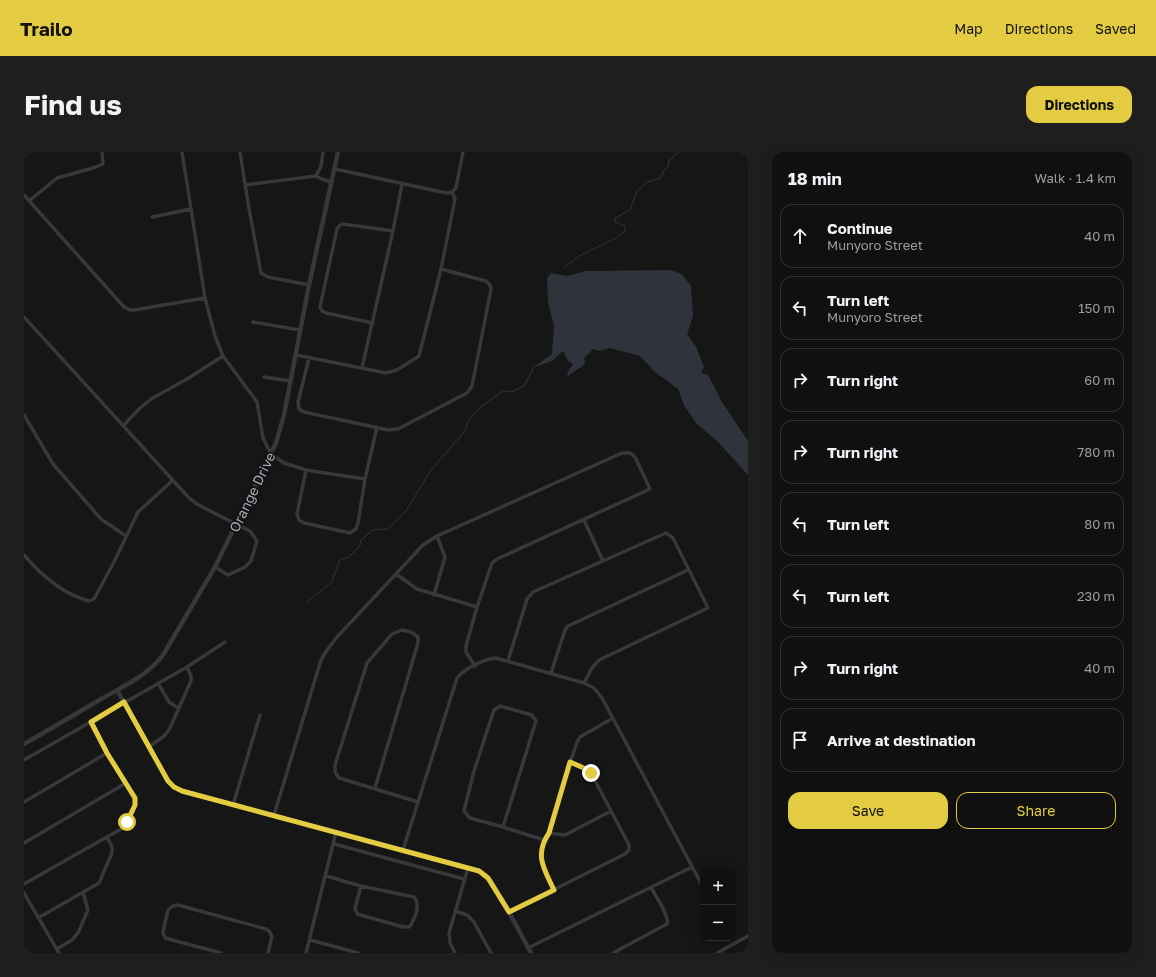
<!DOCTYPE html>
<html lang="en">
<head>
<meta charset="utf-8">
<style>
  :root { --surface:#101011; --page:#1e1e1f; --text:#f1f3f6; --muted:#9c9d9f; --line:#303031; --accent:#e3cb42 }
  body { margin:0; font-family:"Golos Text",sans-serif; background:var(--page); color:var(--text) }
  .controls { position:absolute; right:12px; bottom:12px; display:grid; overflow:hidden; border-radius:8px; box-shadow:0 4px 16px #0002 }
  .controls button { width:36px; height:36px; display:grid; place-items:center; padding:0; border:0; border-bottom:1px solid var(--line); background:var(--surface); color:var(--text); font:20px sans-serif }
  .stop { position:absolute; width:12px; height:12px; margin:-9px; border:3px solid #e3cb42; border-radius:50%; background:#fff }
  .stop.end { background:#e3cb42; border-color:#fff; box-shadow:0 1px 4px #0008 }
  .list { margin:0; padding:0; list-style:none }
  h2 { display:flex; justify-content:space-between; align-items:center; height:52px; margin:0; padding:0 16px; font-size:17px }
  h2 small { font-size:13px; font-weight:400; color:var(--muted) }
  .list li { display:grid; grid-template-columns:26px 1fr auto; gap:12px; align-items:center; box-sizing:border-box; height:64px; margin:0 8px 8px; padding:0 8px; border:1px solid var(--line); border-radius:12px }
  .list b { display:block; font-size:15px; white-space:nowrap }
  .list p { margin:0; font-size:13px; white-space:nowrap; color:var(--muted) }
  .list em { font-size:13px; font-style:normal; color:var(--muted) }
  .actions { display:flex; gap:8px; padding:12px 16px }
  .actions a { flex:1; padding:9px 0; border:1px solid var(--accent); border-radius:12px; text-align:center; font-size:14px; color:var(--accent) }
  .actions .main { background:var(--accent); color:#111 }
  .icon { flex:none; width:22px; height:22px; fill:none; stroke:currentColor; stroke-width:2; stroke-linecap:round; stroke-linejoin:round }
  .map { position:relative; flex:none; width:724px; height:801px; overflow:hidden; border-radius:12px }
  header { display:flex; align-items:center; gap:24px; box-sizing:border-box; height:56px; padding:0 20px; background:var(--accent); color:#111 }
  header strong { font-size:19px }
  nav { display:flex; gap:22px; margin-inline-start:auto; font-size:14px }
  .intro { display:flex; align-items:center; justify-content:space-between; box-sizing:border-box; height:96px; padding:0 24px }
  h1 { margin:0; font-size:28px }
  .button { padding:10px 18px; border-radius:12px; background:var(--accent); color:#111; font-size:14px; font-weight:700 }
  main { display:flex; gap:24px; padding:0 24px }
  aside { flex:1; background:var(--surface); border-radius:12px; box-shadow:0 4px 16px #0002 }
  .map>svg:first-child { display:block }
</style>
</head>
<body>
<header>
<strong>Trailo</strong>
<nav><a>Map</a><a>Directions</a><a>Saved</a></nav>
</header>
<div class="intro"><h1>Find us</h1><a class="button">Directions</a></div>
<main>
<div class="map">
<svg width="724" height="801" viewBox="0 0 724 801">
  <rect width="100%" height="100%" fill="#161617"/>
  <path fill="#2f343c" d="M646 118 658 122 667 134 669 164 663 182 672 195 680 215 677 221 684 223 698 250 724 289V323L695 291 672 271 660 253 654 237 630 219 616 204 586 196 575 199 569 197 560 206 561 212 544 224 543 221 549 212 544 209 539 199 528 209 510 215 528 202 530 174 524 150 523 126 527 121 544 124 562 119Z"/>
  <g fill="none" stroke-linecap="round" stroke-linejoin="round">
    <path stroke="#2f343c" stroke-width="1" d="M540 116 555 104 592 86 601 79V74L591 70V66L606 58 613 39 623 30 637 26 640 18 644 15 645 9 654 0
      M283 450 308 430 316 407 324 406 337 392 336 389 349 378 364 377 382 359 407 318 441 279 444 269 458 254 479 239 487 240 500 234 510 215"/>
    <path stroke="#37373c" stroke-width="3.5" d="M158 0 181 146 191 184 199 204 233 250 239 286 247 302 260 311 282 318 341 327
      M216 0 224 51 237 121 244 125 285 133
      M311 17 422 41 428 40 432 36 439 0
      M292 24 298 27 307 30
      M221 33 292 24 297 14 299 0
      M0 43 100 155 106 158H110L181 146
      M5 49 33 26 69 16 79 12 78 0
      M128 65 167 57
      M0 165 165 346 173 352 196 364 226 379 233 389 227 409 221 415 204 423 191 415
      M229 170 276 178
      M349 171 302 161 298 159 296 155 313 77 315 74 319 72 369 79
      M272 203 362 221 373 218 395 204 417 117 431 47 428 40
      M285 206 274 250 275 257 280 260 364 278 374 277 443 241 448 234 467 137 466 133 462 129 417 117
      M338 216 369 79 378 32
      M240 225 267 229
      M0 263 29 312 77 367 102 384
      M99 274 115 257 127 247 163 227 199 204
      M282 318 273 362 275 368 280 371 326 381 332 377 334 371 341 327 353 275
      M560 368 579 409
      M0 403C17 423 39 442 65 449L70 447 90 410 114 360 149 328
      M372 422 393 437 453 455
      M410 443 421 405 413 384
      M484 509 503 447 509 440 642 381 649 386 684 456 575 508 568 516 560 531
      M527 521 541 478 544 474 664 418
      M134 531 145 550 154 556
      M124 595 139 585 145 578 167 529V524L163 515
      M0 608 163 515 201 490
      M351 636 394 491V485L387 480 378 478 368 482 343 511 311 613V620L315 626 394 650
      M0 650 83 601
      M209 653 236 563
      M250 663 297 508 303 498 313 485 399 393 413 384 598 301H606L611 305 626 337 473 407 468 411 453 455 442 494V500L451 514
      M479 675 512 569 508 563 476 554 470 558 450 619 440 659 446 666 479 675 520 688
      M525 681 541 683 587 659
      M0 691 102 631
      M310 692 440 727
      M379 698 433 526C441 516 460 507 472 506L560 531 570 536 578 546 679 735
      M302 724 337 734 390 745C397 753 391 765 387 773L385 775H379L333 762 331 756 337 734
      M0 732 97 677C104 671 113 656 111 647L83 601 67 570
      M530 738C520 717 510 703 525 681L546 611 553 590 556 585 589 566
      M0 741 35 801
      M431 759 443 763 450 770 467 801
      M485 760 601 702 605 698V693L567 621 562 617 546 611
      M14 766 75 731 88 701V695L83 685
      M286 788 334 801
      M504 796 668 715
      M33 797 48 788 54 781 64 758 59 740
      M197 801 141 786 139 780 144 758 149 754 154 753 242 777 245 779 248 784 244 801
      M282 801 312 680
      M431 801 426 791 425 781 444 716
      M589 801 643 772C646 764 631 744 627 735
      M693 801 724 784"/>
    <path stroke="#37373c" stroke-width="4.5" d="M93 538 144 629 150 635 158 639 455 719 461 723 467 729 485 760 507 801
      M0 592C26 577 52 562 77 547 99 535 124 523 139 503L191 415 252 291 260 263 285 133 314 0"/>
  </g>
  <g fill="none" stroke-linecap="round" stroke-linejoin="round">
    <path stroke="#e3cb42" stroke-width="5" d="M103 670 111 653V646L83 601 67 570 100 550 144 629 150 635 158 639 455 719 464 726 485 760 530 738C520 717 510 703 525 681L546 610 562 617 567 621"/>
  </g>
  <g text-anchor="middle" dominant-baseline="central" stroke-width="3.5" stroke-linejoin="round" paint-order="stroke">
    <g font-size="14" fill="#a9aab6" stroke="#111112">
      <text transform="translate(228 340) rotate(-64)">Orange Drive</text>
    </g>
  </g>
</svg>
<div class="controls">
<button>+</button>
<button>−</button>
</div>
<div class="stop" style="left:103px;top:670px"></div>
<div class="stop end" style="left:567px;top:621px"></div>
</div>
<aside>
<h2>18 min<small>Walk · 1.4 km</small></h2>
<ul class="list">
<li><svg class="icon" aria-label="ahead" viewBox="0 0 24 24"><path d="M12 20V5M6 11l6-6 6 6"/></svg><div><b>Continue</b><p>Munyoro Street</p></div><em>40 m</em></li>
<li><svg class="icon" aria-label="left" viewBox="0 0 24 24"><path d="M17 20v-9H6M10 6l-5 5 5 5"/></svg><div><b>Turn left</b><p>Munyoro Street</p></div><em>150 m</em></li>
<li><svg class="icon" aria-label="right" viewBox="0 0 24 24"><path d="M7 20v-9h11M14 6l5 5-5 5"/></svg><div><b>Turn right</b></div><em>60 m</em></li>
<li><svg class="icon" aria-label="right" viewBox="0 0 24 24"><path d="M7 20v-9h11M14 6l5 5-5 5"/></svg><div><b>Turn right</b></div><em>780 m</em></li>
<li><svg class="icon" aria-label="left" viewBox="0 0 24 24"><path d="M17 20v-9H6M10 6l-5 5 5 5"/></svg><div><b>Turn left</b></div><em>80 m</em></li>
<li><svg class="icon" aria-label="left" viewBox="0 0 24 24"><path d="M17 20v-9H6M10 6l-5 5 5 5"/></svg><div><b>Turn left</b></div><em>230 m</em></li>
<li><svg class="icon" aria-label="right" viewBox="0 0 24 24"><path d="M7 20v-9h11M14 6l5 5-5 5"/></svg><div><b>Turn right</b></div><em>40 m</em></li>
<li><svg class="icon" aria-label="arrive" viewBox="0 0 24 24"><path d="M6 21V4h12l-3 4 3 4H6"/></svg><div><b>Arrive at destination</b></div></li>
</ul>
<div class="actions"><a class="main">Save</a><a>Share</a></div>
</aside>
</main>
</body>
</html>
